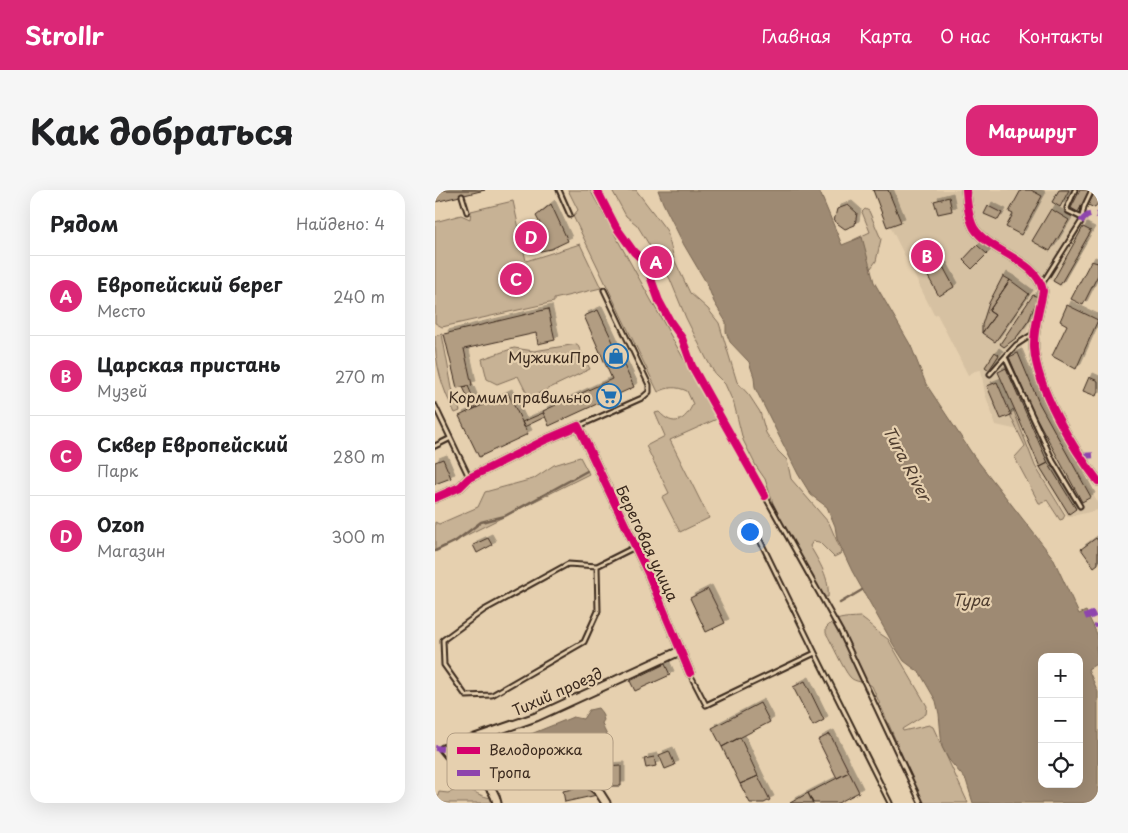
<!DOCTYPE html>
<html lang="ru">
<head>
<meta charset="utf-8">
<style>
  :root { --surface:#fff; --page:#f6f6f6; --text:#202124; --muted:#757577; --line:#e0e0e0; --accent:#db2777 }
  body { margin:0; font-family:"Playpen Sans",sans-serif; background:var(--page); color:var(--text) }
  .controls { position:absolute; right:15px; bottom:15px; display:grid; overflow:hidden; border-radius:10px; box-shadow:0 5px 20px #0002 }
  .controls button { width:45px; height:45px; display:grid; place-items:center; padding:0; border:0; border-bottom:1px solid var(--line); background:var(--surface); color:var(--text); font:25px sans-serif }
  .you { position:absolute; left:314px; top:341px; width:18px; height:18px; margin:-12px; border:4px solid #fff; border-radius:50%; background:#1a73e8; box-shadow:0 0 0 8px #1a73e833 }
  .badge { display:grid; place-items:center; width:32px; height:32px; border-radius:50%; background:var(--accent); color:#fff; font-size:16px; font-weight:700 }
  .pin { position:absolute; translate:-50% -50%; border:2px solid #fff; box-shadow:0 1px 5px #0006 }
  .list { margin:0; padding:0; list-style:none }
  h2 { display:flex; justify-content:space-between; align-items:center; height:65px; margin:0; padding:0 20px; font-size:21px }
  h2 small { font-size:16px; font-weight:400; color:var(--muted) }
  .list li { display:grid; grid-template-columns:32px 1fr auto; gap:15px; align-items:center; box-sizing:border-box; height:80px; padding:0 20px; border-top:1px solid var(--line) }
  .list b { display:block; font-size:19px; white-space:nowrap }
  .list p { margin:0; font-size:16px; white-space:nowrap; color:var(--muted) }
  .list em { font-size:16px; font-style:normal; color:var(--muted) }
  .icon { flex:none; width:28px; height:28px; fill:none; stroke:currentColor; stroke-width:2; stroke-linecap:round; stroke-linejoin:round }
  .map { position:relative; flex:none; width:663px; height:613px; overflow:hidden; border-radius:15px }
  header { display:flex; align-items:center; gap:30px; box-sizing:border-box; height:70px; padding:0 25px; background:var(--accent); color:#fff }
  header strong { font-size:24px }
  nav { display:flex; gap:28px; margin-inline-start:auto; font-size:18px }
  .intro { display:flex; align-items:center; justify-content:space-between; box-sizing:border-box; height:120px; padding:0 30px }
  h1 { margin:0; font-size:35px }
  .button { padding:12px 22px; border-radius:15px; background:var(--accent); color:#fff; font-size:18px; font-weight:700 }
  main { display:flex; gap:30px; padding:0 30px }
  aside { flex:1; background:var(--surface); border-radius:15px; box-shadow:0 5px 20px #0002 }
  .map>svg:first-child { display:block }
</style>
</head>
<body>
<header>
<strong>Strollr</strong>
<nav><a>Главная</a><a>Карта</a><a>О нас</a><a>Контакты</a></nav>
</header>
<div class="intro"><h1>Как добраться</h1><a class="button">Маршрут</a></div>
<main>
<aside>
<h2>Рядом<small>Найдено: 4</small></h2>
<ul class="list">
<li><span class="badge">A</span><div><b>Европейский берег</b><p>Место</p></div><em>240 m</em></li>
<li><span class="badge">B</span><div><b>Царская пристань</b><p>Музей</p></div><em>270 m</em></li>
<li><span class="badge">C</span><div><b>Сквер Европейский</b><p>Парк</p></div><em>280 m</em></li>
<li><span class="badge">D</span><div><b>Ozon</b><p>Магазин</p></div><em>300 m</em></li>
</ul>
</aside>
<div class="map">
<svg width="663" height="613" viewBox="0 0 663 613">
  <defs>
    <filter id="shadow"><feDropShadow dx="4" dy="-4" stdDeviation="0" flood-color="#0004"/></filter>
  </defs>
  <rect width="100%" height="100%" fill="#e6d0af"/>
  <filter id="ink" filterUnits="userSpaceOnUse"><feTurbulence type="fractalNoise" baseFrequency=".02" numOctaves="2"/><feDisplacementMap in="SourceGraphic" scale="10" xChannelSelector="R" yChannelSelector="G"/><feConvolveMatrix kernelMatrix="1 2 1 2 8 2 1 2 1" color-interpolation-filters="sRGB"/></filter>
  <g filter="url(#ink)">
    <path fill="#d6c1a2" d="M437 0H659L649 20 657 42 626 97 609 86 598 104 603 107 586 160 609 217 639 273 663 312V320L633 327 601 276 583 240 561 235 550 204 546 180 540 181 533 185 502 124 499 125 455 36 452 37Z"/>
    <path fill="#c7b295" stroke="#816e5a" d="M133 0H155L282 229 235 250 274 328 245 342 227 307 234 303 211 256 230 246 220 223 224 222C239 238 250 231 258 214L252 201C241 196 233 197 223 202L138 26 143 20Z
      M177 0H201L232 41 239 69 255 103 273 119 284 133 302 192 314 205 325 222 331 243 343 261 352 270 356 289 394 333 407 363 399 367 384 352 378 351 375 356C384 372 395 388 393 407H390L375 383 351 340 338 313 330 289 321 276 308 250 299 214 290 194 280 184 271 168 251 128 235 89 202 35 191 26Z
      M78 11 91 71 145 54 166 98 119 109V112L7 137 0 133V32L26 25 35 29 36 21Z
      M430 19 434 21 446 49 441 71 436 78H428L418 50 435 42 427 22Z
      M7 144 17 198 25 221 20 223C7 199 0 174 0 146Z
      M142 154 155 179 98 206 92 204 83 186 62 194 52 189 47 169 79 158 99 161Z
      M578 219 600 276 630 325 628 329 625 330 612 310 607 313H604L582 272 580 267 590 256 576 227V221Z
      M145 267 154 284 0 361V332L4 334 43 317 50 302 98 289 119 275Z
      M425 427C436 434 442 443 453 449L492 516 491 524 467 539 468 541 494 535 498 537 533 613H488L437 496C430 491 420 493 415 487 408 479 397 453 391 443V438C400 427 410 428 425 427Z
      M29 597C39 601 46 607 57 608L56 613H1L4 602 13 603Z"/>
    <path fill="#9e8a73" stroke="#766451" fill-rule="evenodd" d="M223 0H384L407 55 427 47 439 92 476 156 491 194 538 265 618 368 644 424 651 421 663 446V454L661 456 663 473 653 479 663 502V613H538L531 590 514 570 507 557 504 524 501 511 485 483 469 471 458 454 417 381 402 349 400 336 392 317 376 305 363 284 320 198 319 187 314 172 295 152 291 142V132L279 112 272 94 249 55 228 13ZM607 467H644V594H607Z
      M163 518 167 523 169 530 167 533C169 542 175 549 177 556L175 559 84 599 83 598 69 555 138 527 148 529 154 520Z"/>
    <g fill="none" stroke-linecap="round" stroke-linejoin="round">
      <path stroke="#766451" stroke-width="2.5" d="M0 361 21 351 46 332 70 326 152 281
        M405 413 427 400"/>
    </g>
    <path fill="#b29d82" stroke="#3b2a1e" filter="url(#shadow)" d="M0 0H50L0 12Z
      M438 0H453L466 32 452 37Z
      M586 0H596L607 6 586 45 571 37 578 24 574 22Z
      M624 0H634L625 17 617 12Z
      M645 0H655L643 22 636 18Z
      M661 0H663V12L660 18 653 15Z
      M514 7 517 21 503 24 499 11Z
      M116 14 133 51 116 59 96 63 91 42 108 39 101 26Z
      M413 15 422 23 420 35 410 39 399 31 402 19Z
      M553 16 567 23 563 30 549 24Z
      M616 19 634 30 615 61 597 51Z
      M648 37 656 41 625 95 618 91Z
      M542 55 552 64 537 79 528 70Z
      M498 58 519 97 504 106 482 67Z
      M656 71 663 73V85L648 115 636 109Z
      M568 86 575 90 554 121 560 125 547 143V135L554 113Z
      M575 90 594 104 560 152 547 143 560 125 554 121Z
      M598 105 603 107 594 130 581 148 569 157 565 154Z
      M632 115 663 130 641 179 617 166 632 135 625 131Z
      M113 119 120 150 103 154 101 143 29 159 37 195 22 198 9 144Z
      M163 120 199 197 114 236 108 221 177 189 149 126Z
      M560 162 564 165 554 180 550 177Z
      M583 163 604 213 656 307 647 312 596 218 574 167Z
      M571 178 613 273 605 277 563 182Z
      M654 187 663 191V201L661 206 648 201Z
      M562 192 576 225 566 229 552 196Z
      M33 196 42 217 38 219 28 197Z
      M73 203 93 244 44 267 24 226Z
      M108 223 110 227 89 237 87 232Z
      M8 269 16 288 0 294V272Z
      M613 273 641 319 634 324 605 277Z
      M53 348 57 355 42 363 38 355Z
      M661 348 663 351V374L659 377 646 359Z
      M273 399 290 433 271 442 255 408Z
      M230 474 235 485 200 501 195 491Z
      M370 491 389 530 378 536 358 497Z
      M325 513 335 532 287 557 277 538Z
      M395 544 414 582 402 588 383 550Z
      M305 547 323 586 305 594 287 557Z
      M234 561 240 575 230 579 224 565Z
      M219 567 221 576 211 578 209 569Z
      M186 576V596H169V577Z
      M414 582 424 602 403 613H378L373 603Z
      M323 586 335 610 329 613H315L305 594Z
      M154 595 162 605 130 612 128 601Z
      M373 603 378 613H355Z"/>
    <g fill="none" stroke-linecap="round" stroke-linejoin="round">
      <defs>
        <path id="lane" d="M124 0 135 25
          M640 0 632 18 633 21 645 27
          M27 6 32 22
          M607 94 646 32 649 17 657 0
          M598 144 581 155 570 167 618 271 645 316
          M555 184 570 167
          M0 216 34 287
          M144 236 207 208 214 202V195L169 100
          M0 256 14 249
          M330 306 406 442 486 613
          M317 334 380 463
          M162 376 133 374 49 420 8 450 9 475 31 506 57 505 149 452 163 421 162 376 200 357
          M255 484 271 515 380 463 455 613"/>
        <path id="street" d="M531 0C532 12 533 27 539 38 555 63 602 69 608 101 605 119 598 139 599 158 602 199 638 259 663 291
          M0 308 25 297 34 288 110 250 143 236 213 383 255 483
          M151 591 164 602 171 613
          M62 613C58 590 30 578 13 565L8 559 101 527 245 461"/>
      </defs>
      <use href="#lane" stroke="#3b2a1e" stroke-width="7"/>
      <use href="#street" stroke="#3b2a1e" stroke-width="11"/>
      <use href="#lane" stroke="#e6d0af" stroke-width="3"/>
      <use href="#street" stroke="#e6d0af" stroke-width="7"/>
      <path stroke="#8e44ad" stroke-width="6" stroke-dasharray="12 6" stroke-linecap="butt" d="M646 32C650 26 655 23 663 25
        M646 266 663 265
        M650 427 657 424 663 437
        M0 558 8 559"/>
      <defs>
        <path id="cycleway" d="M162 0 181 37 199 62 210 72 224 111 235 131 247 148 257 176 330 306
          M531 0C532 12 533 27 539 38 555 63 602 69 608 101 605 119 598 139 599 158 602 199 638 259 663 291
          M0 308 25 297 34 288 110 250 143 236 213 383 255 483"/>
      </defs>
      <use href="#cycleway" stroke="#e6d0af" stroke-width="11"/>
      <use href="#cycleway" stroke="#d6006c" stroke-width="8"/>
    </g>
  </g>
  <defs>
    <symbol id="shop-ring" viewBox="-11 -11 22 22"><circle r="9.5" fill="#e6d0af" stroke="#1f6fb2" stroke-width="1.5"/><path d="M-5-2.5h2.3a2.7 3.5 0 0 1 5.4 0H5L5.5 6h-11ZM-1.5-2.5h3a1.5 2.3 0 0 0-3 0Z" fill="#1f6fb2"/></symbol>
    <symbol id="supermarket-ring" viewBox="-11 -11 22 22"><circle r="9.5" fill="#e6d0af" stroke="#1f6fb2" stroke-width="1.5"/><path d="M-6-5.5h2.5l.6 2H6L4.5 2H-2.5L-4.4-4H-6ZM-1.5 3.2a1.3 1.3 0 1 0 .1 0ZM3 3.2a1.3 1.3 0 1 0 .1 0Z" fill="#1f6fb2"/></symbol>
  </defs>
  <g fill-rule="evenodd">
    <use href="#shop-ring" x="167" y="152" width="28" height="28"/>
    <use href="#supermarket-ring" x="160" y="192" width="28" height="28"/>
  </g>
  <g text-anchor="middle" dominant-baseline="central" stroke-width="4.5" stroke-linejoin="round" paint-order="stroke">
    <g font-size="15" fill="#3b2a1e" stroke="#e6d0af" text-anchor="end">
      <text x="164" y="166">МужикиПро</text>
      <text x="156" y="206">Кормим правильно</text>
    </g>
    <g font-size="15" fill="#3b2a1e" stroke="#e6d0af">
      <text transform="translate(213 353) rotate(65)">Береговая улица</text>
      <text transform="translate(122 501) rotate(-24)">Тихий проезд</text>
    </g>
    <g font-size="16" font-style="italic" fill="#4f3d2f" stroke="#e6d0af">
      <text transform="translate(473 273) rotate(62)">Tura River</text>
      <text x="536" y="409">Тура</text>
    </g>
  </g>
  <rect x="12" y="543" width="166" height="57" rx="8" fill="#e6d0af" stroke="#b39e84" stroke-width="1"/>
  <rect x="22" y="557" width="23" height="7" fill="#d6006c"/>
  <rect x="22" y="580" width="23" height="6" fill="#8e44ad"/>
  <g font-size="14" fill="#3b2a1e">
    <text x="54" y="565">Велодорожка</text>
    <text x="54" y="588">Тропа</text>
  </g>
</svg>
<div class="controls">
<button>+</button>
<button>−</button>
<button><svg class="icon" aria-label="locate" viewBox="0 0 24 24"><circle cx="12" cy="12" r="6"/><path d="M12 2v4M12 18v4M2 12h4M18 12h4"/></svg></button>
</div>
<div class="you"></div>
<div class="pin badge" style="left:221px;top:72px">A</div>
<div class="pin badge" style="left:492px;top:66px">B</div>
<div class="pin badge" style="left:81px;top:89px">C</div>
<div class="pin badge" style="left:96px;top:47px">D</div>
</div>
</main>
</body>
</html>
